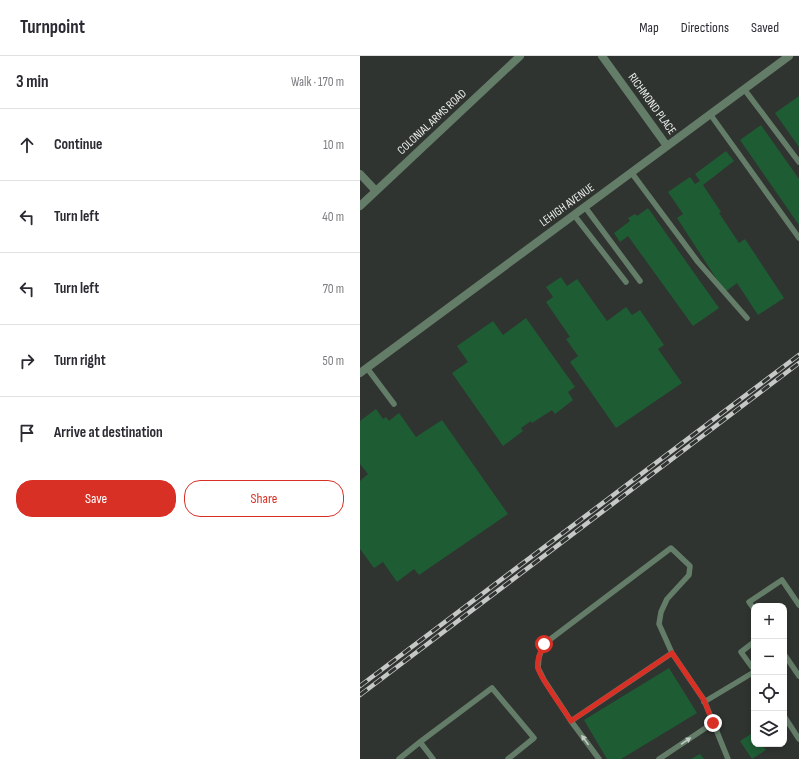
<!DOCTYPE html>
<html lang="en">
<head>
<meta charset="utf-8">
<style>
  :root { --surface:#fff; --page:#f2f2f3; --text:#2b2b33; --muted:#7c7c81; --line:#e1e1e2; --accent:#d93025 }
  body { margin:0; font-family:"Sofia Sans Condensed",sans-serif; background:var(--page); color:var(--text) }
  .controls { position:absolute; right:12px; bottom:12px; display:grid; overflow:hidden; border-radius:8px; box-shadow:0 2px 6px #0003 }
  .controls button { width:36px; height:36px; display:grid; place-items:center; padding:0; border:0; border-bottom:1px solid var(--line); background:var(--surface); color:var(--text); font:20px sans-serif }
  .stop { position:absolute; width:12px; height:12px; margin:-9px; border:3px solid #d93025; border-radius:50%; background:#fff }
  .stop.end { background:#d93025; border-color:#fff; box-shadow:0 1px 4px #0008 }
  .list { margin:0; padding:0; list-style:none }
  h2 { display:flex; justify-content:space-between; align-items:center; height:52px; margin:0; padding:0 16px; font-size:17px }
  h2 small { font-size:13px; font-weight:400; color:var(--muted) }
  .list li { display:grid; grid-template-columns:26px 1fr auto; gap:12px; align-items:center; box-sizing:border-box; height:72px; padding:0 16px; border-top:1px solid var(--line) }
  .list b { display:block; font-size:15px; white-space:nowrap }
  .list em { font-size:13px; font-style:normal; color:var(--muted) }
  .actions { display:flex; gap:8px; padding:12px 16px }
  .actions a { flex:1; padding:9px 0; border:1px solid var(--accent); border-radius:16px; text-align:center; font-size:14px; color:var(--accent) }
  .actions .main { background:var(--accent); color:#fff }
  .icon { flex:none; width:22px; height:22px; fill:none; stroke:currentColor; stroke-width:2; stroke-linecap:round; stroke-linejoin:round }
  .map { position:relative; flex:none; width:439px; height:703px; overflow:hidden }
  header { display:flex; align-items:center; gap:24px; box-sizing:border-box; height:56px; padding:0 20px; background:var(--surface); border-bottom:1px solid var(--line) }
  header strong { font-size:19px }
  nav { display:flex; gap:22px; margin-inline-start:auto; font-size:14px }
  main { display:flex }
  aside { flex:1; background:var(--surface) }
  .map>svg:first-child { display:block }
</style>
</head>
<body>
<header>
<strong>Turnpoint</strong>
<nav><a>Map</a><a>Directions</a><a>Saved</a></nav>
</header>
<main>
<aside>
<h2>3 min<small>Walk · 170 m</small></h2>
<ul class="list">
<li><svg class="icon" aria-label="ahead" viewBox="0 0 24 24"><path d="M12 20V5M6 11l6-6 6 6"/></svg><div><b>Continue</b></div><em>10 m</em></li>
<li><svg class="icon" aria-label="left" viewBox="0 0 24 24"><path d="M17 20v-9H6M10 6l-5 5 5 5"/></svg><div><b>Turn left</b></div><em>40 m</em></li>
<li><svg class="icon" aria-label="left" viewBox="0 0 24 24"><path d="M17 20v-9H6M10 6l-5 5 5 5"/></svg><div><b>Turn left</b></div><em>70 m</em></li>
<li><svg class="icon" aria-label="right" viewBox="0 0 24 24"><path d="M7 20v-9h11M14 6l5 5-5 5"/></svg><div><b>Turn right</b></div><em>50 m</em></li>
<li><svg class="icon" aria-label="arrive" viewBox="0 0 24 24"><path d="M6 21V4h12l-3 4 3 4H6"/></svg><div><b>Arrive at destination</b></div></li>
</ul>
<div class="actions"><a class="main">Save</a><a>Share</a></div>
</aside>
<div class="map">
<svg width="439" height="703" viewBox="0 0 439 703">
  <rect width="100%" height="100%" fill="#303430"/>
  <path fill="#1e5c34" d="M439 40V91L415 57Z
    M401 69 439 123V169L380 84Z
    M366 95 374 105 343 129 361 156 359 157 379 187 385 183 424 242 398 259 377 227 365 236 317 162 323 158 308 136 330 121 335 128 340 125 335 118Z
    M288 152 359 252 333 270 268 180 260 186 254 177 270 165 268 162 275 158 277 160Z
    M201 221 207 230 217 223 247 265 266 251 272 259 280 254 304 289 298 293 322 327 256 372 210 306 218 300 206 283 210 281 186 246 193 241 186 231Z
    M166 262 215 331 208 336 213 344 195 358 192 354 172 367 171 365 161 372 163 375 143 390 92 317 108 306 97 290 133 265 143 279Z
    M16 353 23 363 26 361 29 365 39 357 56 381 82 364 148 458 59 519 54 513 37 526 23 506 14 512 0 493V425L8 418 0 408V365Z
    M309 612 337 657 261 703H247L224 664Z
    M394 676V688H401L406 694 392 703 380 685Z
    M340 698 344 703H331Z"/>
  <g fill="none" stroke-linecap="round" stroke-linejoin="round">
    <path stroke="#647d69" stroke-width="5.5" d="M384 33 439 106
      M350 58 439 182
      M271 116 338 206 387 262
      M225 151 280 225
      M214 159 266 226
      M7 312 34 348
      M394 553 389 546 422 524 439 549
      M394 586 381 596 394 614
      M424 598 439 620
      M344 646 394 616
      M424 660 439 683
      M211 665 312 597
      M60 686 132 632 174 682 148 703
      M39 703 60 686 73 703
      M239 703 211 665 184 624 178 612 179 601 184 588 311 492 330 510 329 519 307 543 301 556 299 568 312 597 344 644 368 703
      M299 703 353 667"/>
    <path stroke="#647d69" stroke-width="8" d="M242 0 307 90
      M0 118 16 135
      M0 150 160 0
      M0 317 429 0"/>
    <defs>
      <path id="rail" d="M0 630 439 299
        M0 639 439 307"/>
    </defs>
    <use href="#rail" stroke="#c5c8c6" stroke-width="4.5"/>
    <use href="#rail" stroke="#303430" stroke-width="3" stroke-dasharray="9" stroke-linecap="butt"/>
  </g>
  <defs><path id="oneway-solid" d="M-6-.8H1V-3.2L6.5 0L1 3.2V.8H-6Z"/></defs>
  <g fill="#c2ccc5">
    <use href="#oneway-solid" transform="translate(225 684) rotate(-126)"/>
    <use href="#oneway-solid" transform="translate(326 685) rotate(-34)"/>
  </g>
  <g fill="none" stroke-linecap="round" stroke-linejoin="round">
    <path stroke="#d93025" stroke-width="5" d="M184 588C181 595 176 604 178 612 180 622 205 655 211 665L312 597 344 644 353 667"/>
  </g>
  <g text-anchor="middle" dominant-baseline="central" stroke-width="4" stroke-linejoin="round" paint-order="stroke">
    <g font-size="12" fill="#ebeeec" stroke="#303430">
      <text transform="translate(292 48) rotate(54)">RICHMOND PLACE</text>
      <text transform="translate(72 66) rotate(-43)">COLONIAL ARMS ROAD</text>
      <text transform="translate(207 149) rotate(-36)">LEHIGH AVENUE</text>
    </g>
  </g>
</svg>
<div class="controls">
<button>+</button>
<button>−</button>
<button><svg class="icon" aria-label="locate" viewBox="0 0 24 24"><circle cx="12" cy="12" r="6"/><path d="M12 2v4M12 18v4M2 12h4M18 12h4"/></svg></button>
<button><svg class="icon" aria-label="layers" viewBox="0 0 24 24"><path d="M12 4l9 5-9 5-9-5zM3 14l9 5 9-5"/></svg></button>
</div>
<div class="stop" style="left:184px;top:588px"></div>
<div class="stop end" style="left:353px;top:667px"></div>
</div>
</main>
</body>
</html>
